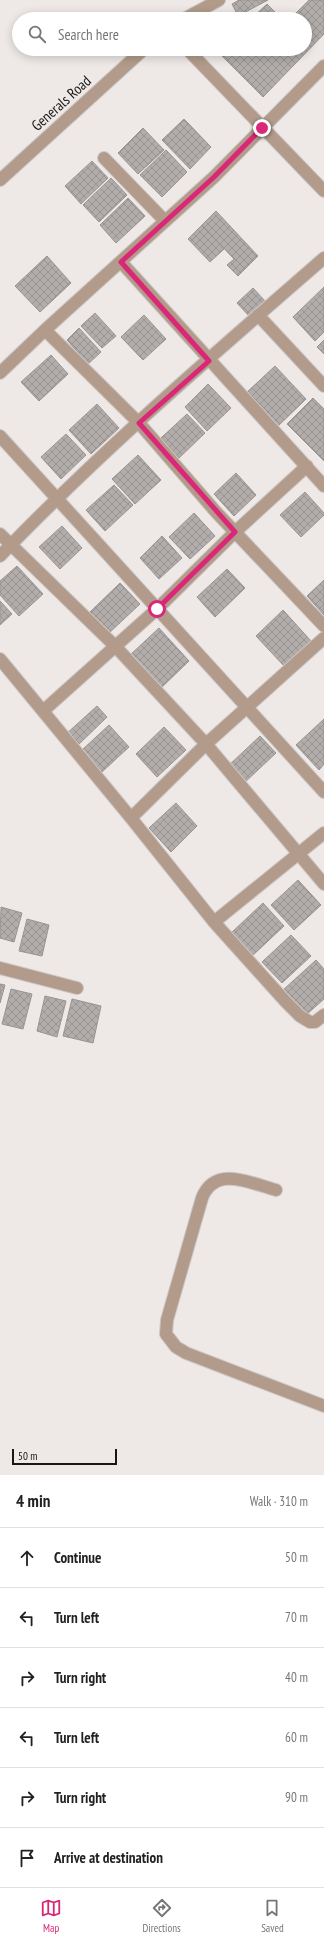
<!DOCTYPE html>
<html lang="en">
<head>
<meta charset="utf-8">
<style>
  :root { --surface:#fff; --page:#f2f2f2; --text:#222; --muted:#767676; --line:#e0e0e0; --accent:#db2777 }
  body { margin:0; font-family:"PT Sans Narrow",sans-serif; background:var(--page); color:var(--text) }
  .scale { position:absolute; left:12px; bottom:10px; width:105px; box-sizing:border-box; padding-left:4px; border:2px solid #181616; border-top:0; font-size:11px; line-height:14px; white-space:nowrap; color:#181616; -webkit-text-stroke:3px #eee9e7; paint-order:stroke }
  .stop { position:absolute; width:12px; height:12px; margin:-9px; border:3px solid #db2777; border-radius:50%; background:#fff }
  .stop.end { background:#db2777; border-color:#fff; box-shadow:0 1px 4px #0008 }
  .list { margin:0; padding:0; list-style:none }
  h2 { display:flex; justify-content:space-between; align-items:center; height:52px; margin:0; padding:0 16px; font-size:17px }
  h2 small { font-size:13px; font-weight:400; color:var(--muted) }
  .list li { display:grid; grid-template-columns:26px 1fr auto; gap:12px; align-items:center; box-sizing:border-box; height:60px; padding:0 16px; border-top:1px solid var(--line) }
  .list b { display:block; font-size:15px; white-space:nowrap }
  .list em { font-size:13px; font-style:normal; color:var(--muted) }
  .icon { flex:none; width:22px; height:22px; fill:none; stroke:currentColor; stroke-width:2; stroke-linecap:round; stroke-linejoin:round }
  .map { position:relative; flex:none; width:324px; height:1475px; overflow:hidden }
  .search { position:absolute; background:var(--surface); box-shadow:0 2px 10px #0003; left:12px; right:12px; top:12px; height:44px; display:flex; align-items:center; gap:10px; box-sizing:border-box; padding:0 14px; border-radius:22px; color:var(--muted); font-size:15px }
  .sheet { height:412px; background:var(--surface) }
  nav { display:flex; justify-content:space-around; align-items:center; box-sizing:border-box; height:56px; border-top:1px solid var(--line); background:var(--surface); font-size:11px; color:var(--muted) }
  nav a { display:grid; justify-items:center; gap:2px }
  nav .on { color:var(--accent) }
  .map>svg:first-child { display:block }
</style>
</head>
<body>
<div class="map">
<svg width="324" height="1475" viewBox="0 0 324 1475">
  <defs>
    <pattern id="building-cross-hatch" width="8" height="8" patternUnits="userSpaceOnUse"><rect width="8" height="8" fill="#b2adab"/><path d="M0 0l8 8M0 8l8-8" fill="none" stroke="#989492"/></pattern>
  </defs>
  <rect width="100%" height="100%" fill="#eee9e7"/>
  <path fill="url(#building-cross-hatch)" stroke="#999492" d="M239 0H268L238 16 232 4Z
    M309 0H324V34L263 97 215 49H305V19H290Z
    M267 4 282 19H251Z
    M184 119 211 147 190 169 162 140Z
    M143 128 164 150 138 174 118 153Z
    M166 150 187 172 162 197 140 175Z
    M92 161 108 178 81 204 65 186Z
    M111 178 127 195 99 222 83 205Z
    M128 198 145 216 116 243 100 225Z
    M216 211 258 256 238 276 227 265 234 259 202 225Z
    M202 225 224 249 210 262 188 239Z
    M47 256 71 283 40 312 15 286Z
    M324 287V332L315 341 293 317Z
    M253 288 265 301 249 316 237 303Z
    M95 313 116 336 102 348 81 326Z
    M144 315 166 339 143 360 121 337Z
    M79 328 101 352 88 364 67 340Z
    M324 340V354L317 347Z
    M51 355 68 374 39 401 21 382Z
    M275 366 306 399 276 428 245 394Z
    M208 384 231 408 207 431 185 407Z
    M313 398 324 409V461L287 424Z
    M97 404 119 428 91 454 69 430Z
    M187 414 205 433 179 458 161 438Z
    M66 434 86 455 61 479 41 457Z
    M138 455 161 480 135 504 112 479Z
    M236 473 256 495 234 516 214 494Z
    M114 485 133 505 105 531 86 510Z
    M305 492 324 513V515L301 537 280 515Z
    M194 513 215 536 190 559 169 537Z
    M62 526 82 548 60 569 39 547Z
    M162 536 182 558 159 579 140 558Z
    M17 566 43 594 19 616 0 595V581Z
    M227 569 245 588 215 617 197 597Z
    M324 580V615L307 596Z
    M120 583 140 604 109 633 90 612Z
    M0 601 12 614 0 625Z
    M283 610 311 641 284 666 256 636Z
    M159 628 189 661 160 689 129 656Z
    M97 706 107 717 76 747 65 735Z
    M324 719V764L319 770 296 745Z
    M109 725 129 747 102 772 82 750Z
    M164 727 186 750 157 777 136 754Z
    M260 736 276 753 243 784 227 767Z
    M176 803 197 826 171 852 149 828Z
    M298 880 321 905 294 930 271 905Z
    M263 903 284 926 252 956 231 933Z
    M1 907 22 913 14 942 0 938Z
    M27 919 49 925 42 956 19 951Z
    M291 935 311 956 282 983 262 962Z
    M316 960 324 969V999L306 1015 283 990Z
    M0 984 5 985 0 1003Z
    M11 989 32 994 23 1029 2 1024Z
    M45 996 66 1001 57 1037 37 1031Z
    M72 999 101 1006 93 1043 63 1036Z"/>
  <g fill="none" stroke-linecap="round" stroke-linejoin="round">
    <defs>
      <path id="minor" d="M184 19 219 0
        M187 49 324 191
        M104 158 165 221
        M0 180 144 49
        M121 262 324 486
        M258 315 324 386
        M45 330 139 423 216 512 324 626
        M0 373 45 330 214 177 324 66
        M0 436 324 792
        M0 534 115 646 206 744 324 884
        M0 556C102 450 214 354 324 258
        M0 659 131 818 214 922 286 1002 300 1016 310 1022H315L324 1015
        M43 711 157 609 235 532 307 466
        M131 818 206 744 324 638
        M214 922 324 833
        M0 968 77 988
        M276 1190C250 1183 215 1165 202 1198L167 1320 166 1334 176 1347 186 1353 324 1406"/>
    </defs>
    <use href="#minor" stroke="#ccc7c6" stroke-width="14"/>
    <use href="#minor" stroke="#b29b8a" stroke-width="12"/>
  </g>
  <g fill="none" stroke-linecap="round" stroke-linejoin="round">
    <path stroke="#db2777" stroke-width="5" d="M157 609 235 532 139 423 209 361 121 262 214 177 262 128"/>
  </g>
  <g text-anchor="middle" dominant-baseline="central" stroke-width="3.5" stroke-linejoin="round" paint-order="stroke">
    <g font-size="15" fill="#181616" stroke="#eee9e7">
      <text transform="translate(61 103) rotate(-42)">Generals Road</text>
    </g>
  </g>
</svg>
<div class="scale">50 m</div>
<div class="stop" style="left:157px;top:609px"></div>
<div class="stop end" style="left:262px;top:128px"></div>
<div class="search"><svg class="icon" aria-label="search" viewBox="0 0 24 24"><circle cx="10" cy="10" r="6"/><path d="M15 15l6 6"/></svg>Search here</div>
</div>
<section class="sheet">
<h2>4 min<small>Walk · 310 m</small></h2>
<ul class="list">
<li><svg class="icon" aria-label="ahead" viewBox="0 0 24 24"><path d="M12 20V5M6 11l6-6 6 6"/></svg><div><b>Continue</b></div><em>50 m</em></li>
<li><svg class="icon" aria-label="left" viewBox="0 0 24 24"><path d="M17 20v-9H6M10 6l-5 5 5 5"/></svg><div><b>Turn left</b></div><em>70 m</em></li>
<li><svg class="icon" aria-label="right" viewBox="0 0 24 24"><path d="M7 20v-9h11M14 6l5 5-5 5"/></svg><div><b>Turn right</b></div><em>40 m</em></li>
<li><svg class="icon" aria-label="left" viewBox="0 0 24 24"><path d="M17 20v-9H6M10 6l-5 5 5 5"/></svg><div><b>Turn left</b></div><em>60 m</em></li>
<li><svg class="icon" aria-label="right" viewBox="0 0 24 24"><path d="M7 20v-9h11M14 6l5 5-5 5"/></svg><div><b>Turn right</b></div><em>90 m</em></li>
<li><svg class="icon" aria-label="arrive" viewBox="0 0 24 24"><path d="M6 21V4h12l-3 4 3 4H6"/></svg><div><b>Arrive at destination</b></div></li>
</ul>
</section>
<nav>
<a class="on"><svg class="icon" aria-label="map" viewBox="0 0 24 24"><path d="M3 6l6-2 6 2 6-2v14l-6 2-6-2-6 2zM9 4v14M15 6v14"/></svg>Map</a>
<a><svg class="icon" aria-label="directions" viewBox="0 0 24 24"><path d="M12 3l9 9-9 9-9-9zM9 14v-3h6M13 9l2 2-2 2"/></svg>Directions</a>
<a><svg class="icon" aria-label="saved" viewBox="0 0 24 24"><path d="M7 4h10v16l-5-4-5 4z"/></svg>Saved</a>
</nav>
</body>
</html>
